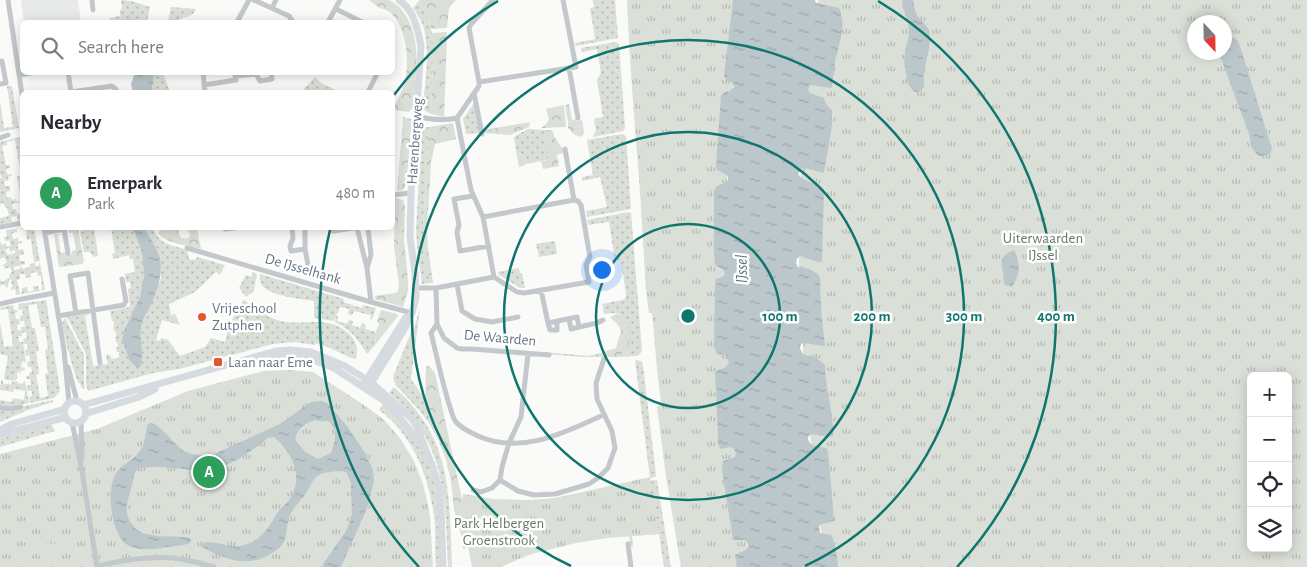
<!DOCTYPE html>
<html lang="en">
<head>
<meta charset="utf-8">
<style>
  :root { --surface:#fff; --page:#f2f2f3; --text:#2b2b33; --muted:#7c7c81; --line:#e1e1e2; --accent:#db2777 }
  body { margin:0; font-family:"Alegreya Sans",sans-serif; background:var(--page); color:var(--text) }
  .controls { position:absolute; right:15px; bottom:15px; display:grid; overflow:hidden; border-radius:8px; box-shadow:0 2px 12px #0003 }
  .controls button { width:45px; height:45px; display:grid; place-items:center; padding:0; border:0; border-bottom:1px solid var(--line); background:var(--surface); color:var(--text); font:25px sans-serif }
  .compass { position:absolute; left:1187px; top:15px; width:45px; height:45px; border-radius:50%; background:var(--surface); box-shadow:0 2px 12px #0003; rotate:158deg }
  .you { position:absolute; left:601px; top:269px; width:18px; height:18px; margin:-12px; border:4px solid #fff; border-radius:50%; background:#1a73e8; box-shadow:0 0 0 8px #1a73e833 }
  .badge { display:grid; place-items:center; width:32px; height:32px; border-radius:50%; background:var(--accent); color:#fff; font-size:16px; font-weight:700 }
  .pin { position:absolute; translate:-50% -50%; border:2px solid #fff; box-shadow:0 1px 5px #0006 }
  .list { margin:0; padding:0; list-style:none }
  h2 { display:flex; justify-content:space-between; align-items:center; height:65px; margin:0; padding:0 20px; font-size:21px }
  h2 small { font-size:16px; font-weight:400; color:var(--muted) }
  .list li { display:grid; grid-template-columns:32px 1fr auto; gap:15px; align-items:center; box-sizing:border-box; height:75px; padding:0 20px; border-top:1px solid var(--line) }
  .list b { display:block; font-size:19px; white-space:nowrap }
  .list p { margin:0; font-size:16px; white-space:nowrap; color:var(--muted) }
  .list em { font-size:16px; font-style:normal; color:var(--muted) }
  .icon { flex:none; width:28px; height:28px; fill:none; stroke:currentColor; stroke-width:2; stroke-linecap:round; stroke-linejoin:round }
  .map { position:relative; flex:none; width:1307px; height:567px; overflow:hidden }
  .search { position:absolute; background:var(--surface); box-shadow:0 2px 12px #0003; left:20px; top:20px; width:375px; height:55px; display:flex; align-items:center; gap:12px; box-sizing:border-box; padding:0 18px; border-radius:8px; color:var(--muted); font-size:19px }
  .panel { position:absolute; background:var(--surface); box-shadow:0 2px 12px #0003; left:20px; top:90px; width:375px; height:140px; border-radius:8px }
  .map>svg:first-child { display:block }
</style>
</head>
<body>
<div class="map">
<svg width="1307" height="567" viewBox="0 0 1307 567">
  <defs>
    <pattern id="grass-dots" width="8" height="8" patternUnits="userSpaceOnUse" patternTransform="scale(1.25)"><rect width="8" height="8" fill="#dadfd7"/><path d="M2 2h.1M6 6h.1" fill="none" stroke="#b4b9b4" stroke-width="1.8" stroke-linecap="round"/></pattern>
    <pattern id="forest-crowns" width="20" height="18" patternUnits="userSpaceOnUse" patternTransform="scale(1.25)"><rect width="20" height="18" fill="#dadfd7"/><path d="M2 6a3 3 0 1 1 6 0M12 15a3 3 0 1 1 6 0" fill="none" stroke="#b4b9b4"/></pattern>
    <pattern id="park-tufts" width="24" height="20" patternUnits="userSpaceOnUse" patternTransform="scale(1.25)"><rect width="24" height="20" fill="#dadfd7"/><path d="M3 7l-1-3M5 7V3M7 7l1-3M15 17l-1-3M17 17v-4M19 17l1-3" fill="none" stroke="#b4b9b4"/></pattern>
    <pattern id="water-ripples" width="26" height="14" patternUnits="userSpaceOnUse" patternTransform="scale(1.25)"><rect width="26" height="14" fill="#bbc7cb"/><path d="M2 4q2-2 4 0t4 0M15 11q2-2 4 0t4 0" fill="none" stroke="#9ca6aa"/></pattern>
  </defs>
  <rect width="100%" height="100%" fill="#fafaf8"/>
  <path fill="#e8e9e9" d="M21 0H78L81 22H24Z"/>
  <path fill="url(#grass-dots)" fill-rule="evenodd" d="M121 0C131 0 141 4 150 7L147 22H110L109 18 120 16V10L122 9Z
    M593 0H615L618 38 576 46 575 43 595 39 590 8 594 7Z
    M419 1 426 13 433 36V53L431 114 425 111 423 108C425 82 430 54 424 29 422 21 417 14 413 8Z
    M171 7 196 9C193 18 182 16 176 22H168Z
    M616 42 619 44 625 128 623 131 593 137 596 130 594 119 603 117 597 80 601 73 597 49 582 52 581 48Z
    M154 73H163L170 92H152Z
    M315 77 321 83 340 92H301Z
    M7 86H12L19 128 0 132V101L4 128 13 127Z
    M474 103 480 133 466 134 463 119Z
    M429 127 423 227V252L430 283 422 284 417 246 416 230 422 128Z
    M528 129 545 130 548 157 547 160H542L526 163 524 155 517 156 514 138 515 136Z
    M622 134 626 136 631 209 587 217 586 211 607 207 600 177 582 181V177L593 175 587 140Z
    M20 137 22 152V202L12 204 13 209H16L17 214 22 213V220L18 221 17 216 11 217 12 222 0 224V218L9 216 7 207 5 208 4 203 0 204V178H2L1 175H0V142ZM15 140 21 175 17 176 21 201 17 202 16 199 12 200 11 197 7 198 6 192 10 191V186H5L4 181 9 180 8 177 12 176 11 174H7L6 169 10 168V165H6L2 146 7 145V142Z
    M629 212 631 213 642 351 639 355 637 356 615 357 629 352 620 314 613 313 604 314 602 304 622 300 626 298V294L621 260H615L609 222 588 225 587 220Z
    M23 228H34L40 261 34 262 31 239 27 240 26 228 17 229V232L12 233 13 239 18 238V241H22V243L18 244V250L23 249 24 255H19L20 261H25V264L14 267V270L20 269V266H21L22 269 30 267V264L35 263 36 267 39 266V263H40L45 290 16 295 15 289 10 290 13 285 11 283 12 280 10 279 7 288 4 284 0 286V279L2 282 10 277 9 275 12 272 10 267 5 269 3 265 7 262 4 257 0 259V241L2 245 5 243 8 248 5 250 8 255 11 253 12 257V254L15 253V250L12 251 11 252 8 247 11 245 9 240 5 241 4 237H7L6 230ZM37 272 38 276H41L42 290H39L38 286H33L34 291 28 292 27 287 22 288V293L20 294 17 280 20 279V274H25L26 278 31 277V273Z
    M94 228 98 256 94 257 90 252H84L80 231Z
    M111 228H133L142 253 144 275 140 297 133 311 124 331 122 339 129 360 136 367 140 366 142 359 140 339 141 326 155 295 161 278 158 251 147 233 145 228H152C162 246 169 244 187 250L189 259 195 260 197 257 225 265 220 275 216 272 195 292 169 304 171 315 175 314 180 325 162 320 156 340 160 341 161 338 168 340 180 356 205 347 211 338 225 342 230 323 244 300C256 310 269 319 285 322 309 325 329 315 349 334 357 342 358 348 356 359L351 358 330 348 316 343 315 345 294 342 273 344 179 369 153 373 88 391 86 383V354L67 317 88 314 90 315 85 316 93 366 108 364 106 355 109 354V356H111V359L119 358V352H117L116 348 118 347 117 342H116L115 337H116V332L114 331 113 327 114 326V321H112L110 311 130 307 128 289 131 288 130 282H126L125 274 135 272 133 259H130L129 255 113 259 112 254 115 253Z
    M555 241 557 254 539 257 536 244Z
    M519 268 520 273H522L525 288H520L499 275 498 272Z
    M253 272 257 274 254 291 246 297 239 288 246 275 251 277Z
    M260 274 344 299 343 302 362 308 363 305 376 308 372 319 370 320 371 315 354 311 352 315 348 314 349 309 340 307 334 321 314 318V301C300 298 255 297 260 274Z
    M46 300 60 391 54 398 30 403 29 397 32 396V391H28L27 385H31L30 379H26L27 376H29V373L32 372 31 367H28L27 362 30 361 29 355 26 356 25 350 28 349 27 344H24L23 339 27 338 26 332 22 333 21 327H25L24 321H20V316L23 315 22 309 19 310 18 304ZM37 304 41 327H45L48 349 45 350 48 373 45 374 48 396 40 398 36 375 39 374 36 351H39L35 328H32L28 305Z
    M13 305 14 310H17L18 312 15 313 16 319H19L20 324 17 325V330H21L22 336H18L19 342H23L26 362 22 361 21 367 25 368 24 371 21 370V373L17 372V379L13 381 4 379 8 356 0 354V322L4 347 13 346 8 309 0 310V308Z
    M420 308 411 379 425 400 438 439 429 423 420 411 395 384 393 377 406 344 415 325Z
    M336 316H338L337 321 347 324 349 320 353 321 352 325 360 328 362 323 366 325 365 329 376 332 375 345 367 354C357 338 351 330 335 322Z
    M65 318 84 355V383L85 388 83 389 76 378 67 347 62 323Z
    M635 360 641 361 643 365 656 475 655 477 650 478Z
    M1 380H3V384H8L9 381V384L11 385 12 382 17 381 18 383 23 384 24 381H25L29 403 10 407 0 406V400L12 402 13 398 24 400 25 391 14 389 13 392 0 390Z
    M393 388H395C453 439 449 496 452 567H448C445 497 447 443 389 393Z
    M53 400V402L28 410 0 422V410L12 412 24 409V406Z
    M383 404 388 408C399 421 410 433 420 447 442 480 439 529 440 567H436C434 553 436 539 435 525 431 482 415 436 379 410Z
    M51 424 55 431 0 447V439Z
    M657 480V481L671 567H664L659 534 632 536 633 548 630 546 628 526 647 481Z"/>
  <path fill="url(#forest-crowns)" d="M369 0C375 0 383 0 388 0 393 1 398 6 401 9 424 36 415 75 413 107L409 112 393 110C397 101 401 93 404 84 410 64 407 29 392 14 388 10 383 9 378 7 375 5 372 2 369 0Z
    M420 0H456L449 8 447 28 431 29 426 13 419 1Z
    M447 32V36L444 117 431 114 433 53 432 33Z
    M569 104 572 120 576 119V121L582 120 584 133 582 137 575 135 568 128C569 120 565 113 566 105Z
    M564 105 566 127 541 128 547 123 549 119 546 109Z
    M403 117 411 119 412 120 406 185 403 190 397 191Z
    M530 122 529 127 510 135 484 133 483 130Z
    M453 123 456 139 435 144 431 162 427 229 428 249 433 283H430L423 252V227L429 127Z
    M545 130H552L555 138 563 149V153L557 155 559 166 543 169 541 161 525 164V165L519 167 517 156 524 155 526 163 542 160 545 161 548 159Z
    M395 198 403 200 405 206 404 239 408 281V291L403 307 375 299V296L396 293 398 291 399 285 394 246Z
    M78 228 84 262 82 264 59 267 54 234H62L58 235 61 253 65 252 66 255 72 254V251L76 250 73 233H69L68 230Z
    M164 228H178C179 234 179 240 188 238L190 235 187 228H197L201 249C188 245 166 244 158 233Z
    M381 310 397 314 398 316 375 345 376 332 379 323 377 322Z
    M617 314 626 317 631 340 628 343 629 352 615 357H582L544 354V352L589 356 601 353 616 348 621 331 619 326 610 317Z
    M426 366H429L435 373 472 546 463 549 462 538 454 510 451 481 446 460 438 439 425 400Z"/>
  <path fill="url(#park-tufts)" fill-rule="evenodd" d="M627 0H743L733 86 727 178 725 274 729 363 747 547V567H681L666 476 657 407 661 403 657 369 652 313H649L646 290C643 244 641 198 637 153 633 102 629 51 627 0Z
    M818 0H1307V567H829L821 531 811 442 803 348 799 263 801 175 808 91ZM1194 22H1224V52H1194ZM1251 376H1288V548H1251Z
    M288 370 313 372 361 403 383 419 399 437 414 461 423 484 428 505 430 517 433 567H0V454L97 429 188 391 264 371Z
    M650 477 659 534 607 538 576 543 531 554 501 567H472L461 508 463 494 493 499 531 500 555 498Z"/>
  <path fill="#dadfd7" d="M44 543 57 544 61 553 55 566 43 565 38 552Z"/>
  <path fill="url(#water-ripples)" fill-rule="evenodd" d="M733 0H815L816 3 839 8C847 28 839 42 835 62 834 70 833 78 832 86L831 88 810 85 808 90 810 93 824 98 826 104 832 110V126L824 172 823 173 805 168 801 169 798 174C803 182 816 182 824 189L822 260 821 262H818L800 256 797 259 796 263 798 267 809 269 818 274 820 278C820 300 822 323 825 345V346H823L804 343 801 344 800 348C803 357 806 354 814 357 818 359 822 362 825 365 825 389 834 412 833 436L830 437 811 434 808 437C808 447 818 446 826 448L828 451 834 520C829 524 824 522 819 526L820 533 831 535C836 545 837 556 838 567H737L735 555 746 550 748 546 747 542 744 540H733L722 470 723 461 735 457 736 453 734 449 730 447 721 449C717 445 718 441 718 436L715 371 725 368 729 363 726 355 717 354 714 346 715 283 716 279 724 276 725 273 724 270 715 265 714 255V190L717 186C723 183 731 183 727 175L717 170 716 164 721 95 725 92 730 91 734 87 732 82 727 81 724 76Z
    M902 0H913C914 6 915 13 919 18 925 25 930 27 930 37 930 50 925 62 924 75 923 78 925 83 924 86 919 99 908 89 907 79 906 71 903 61 905 52 906 45 909 38 909 30 908 20 903 10 902 0Z
    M1230 36 1237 40 1240 46 1272 149 1270 154 1266 156H1258L1252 148 1249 134 1219 53 1224 52 1225 37Z
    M135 72 154 73 152 92H133L131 84Z
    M133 228H145C149 239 158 247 160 259 163 278 156 294 148 311 145 316 141 323 141 329 139 340 145 358 140 367H136L129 360 122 339 124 331 133 311 140 297 144 275 142 253Z
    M1014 250C1021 263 1020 275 1012 287L1005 285C1003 280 1004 277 1003 273 1000 260 1001 255 1014 250Z
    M322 401 327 403 347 426 365 453 373 470 374 481 368 506 341 567H323V564L346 531 352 517 351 483 346 472C340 470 322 472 317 476 312 480 310 488 306 493 301 500 295 506 290 515 286 523 288 532 284 541 281 548 274 552 267 556 245 567 223 559 202 547L203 543C218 539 230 551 247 544 262 539 269 527 276 515 280 508 287 504 291 497 304 474 291 452 274 437L268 438C250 452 230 468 206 470 186 472 154 462 136 470 134 474 134 476 133 481 129 498 120 514 136 529 139 531 143 534 147 534 161 538 176 535 190 538L191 541 188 544 182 545C166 547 148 552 132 547 111 541 106 492 115 475 122 463 136 459 142 448 145 441 146 433 147 425 148 425 149 423 150 423 158 421 177 448 186 452 195 456 205 456 214 454L280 424 311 402ZM315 420C319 420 324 420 328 421 340 428 334 444 331 453L318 459 305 452 295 440C297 428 304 424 315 420Z"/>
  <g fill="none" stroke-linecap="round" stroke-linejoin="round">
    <path stroke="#c3c8cc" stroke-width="5" d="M8 0 22 95
      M92 0 93 10
      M254 0 289 16 293 22
      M272 8 276 0
      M336 9 362 22
      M237 22 249 0
      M328 22 340 0
      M569 68 578 118
      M68 72 71 92
      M203 72 205 92
      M256 74 260 81 272 79 271 72
      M20 75 36 72
      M235 76 256 74 259 73
      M479 82 469 28 471 24 493 0
      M0 84 6 83 2 61
      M204 85 236 80 235 72
      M71 92 112 86 116 89V92
      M368 92 378 72
      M474 93 482 134
      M417 116C431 120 443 121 457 118
      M0 138 8 135
      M565 149 574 200
      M392 195 411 193
      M473 196 454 199 459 225 457 232 460 251 489 246
      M0 227 22 223
      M44 228 64 350 69 403
      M224 228 225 229 235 228
      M292 228 293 238 290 246 291 251 305 249
      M305 228V249L310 275
      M357 228 367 268 371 302
      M333 231 354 228
      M45 233 64 229 68 253
      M187 248 371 302 412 313
      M367 268 371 255 368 228
      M494 277 483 217 471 190 457 118 479 86V82L576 67 563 0
      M457 284 462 311 475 319 492 322 518 317
      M416 288H436L494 277 517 292 524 293 589 282 586 265 590 257 581 205 578 201 574 200 483 217
      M436 288 437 324 444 338 457 348 462 349H472L549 355
      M541 290 548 323 577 317 579 327 597 323 603 320
      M0 304 17 300 54 293
      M76 313 70 276 88 273 100 363
      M58 316 124 305 126 301 122 279
      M569 319 571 329 579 327
      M548 323 550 330H557V321
      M437 324 431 333C437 357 442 381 449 404 451 409 452 417 456 422 462 429 470 432 478 436 521 455 564 433 603 415
      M68 367 77 401
      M0 408 12 409 21 407
      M81 421 82 458
      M72 422 82 471 97 567
      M500 480 518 491 534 495 555 494 589 484 598 478 608 468 615 448 612 431 597 399 596 383 604 359
      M473 490 481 492 492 488 500 480 502 467 509 443 521 417 528 354
      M628 544 631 567
      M97 566C120 561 148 556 172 558 186 559 200 563 214 567"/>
    <path stroke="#d6dbdf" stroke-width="7" d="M271 355 308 358 334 368 383 400 394 410 422 446
      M365 382 406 317
      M367 390 404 330 412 313 416 298 415 273 410 237 411 193 421 46C418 30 414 10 399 0
      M64 412a11 11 0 1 1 22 0a11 11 0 1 1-22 0Z
      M83 405 276 351 289 350 311 352 345 366 372 383 412 419 417 427 433 468 439 488 441 511 443 567
      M85 414 139 397 155 389
      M0 430 12 424 65 409
      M0 435 66 417"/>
  </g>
  <g fill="none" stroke="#0f766e" stroke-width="2.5">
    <circle cx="688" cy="316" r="92"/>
    <circle cx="688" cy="316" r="184"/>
    <path d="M571 566A276 276 0 1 1 805 566"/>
    <path d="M419 567A368 368 0 0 1 330 230M394 95A368 368 0 0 1 498 1M878 1A368 368 0 0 1 957 567"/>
  </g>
  <g fill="#e4572e" stroke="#fff" stroke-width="2">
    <circle cx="202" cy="317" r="5"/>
    <rect x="213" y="357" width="10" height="10" rx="2.5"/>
  </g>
  <g text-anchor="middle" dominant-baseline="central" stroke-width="5" stroke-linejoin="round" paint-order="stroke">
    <g font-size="15" fill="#657683" stroke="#fff">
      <text transform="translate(415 141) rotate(-86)">Harenbergweg</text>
      <text transform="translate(303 269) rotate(16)">De IJsselhank</text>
      <text transform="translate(500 338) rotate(5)">De Waarden</text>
    </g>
    <g font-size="15" fill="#687a64" stroke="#fff">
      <text x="1043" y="238">Uiterwaarden<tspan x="1043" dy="17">IJssel</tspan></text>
      <text x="499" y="523">Park Helbergen<tspan x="499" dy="17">Groenstrook</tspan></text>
    </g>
    <g font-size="15" fill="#657683" stroke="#fff" text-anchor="start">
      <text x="212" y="308">Vrijeschool<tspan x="212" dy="17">Zutphen</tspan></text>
      <text x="228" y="362">Laan naar Eme</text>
    </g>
    <g font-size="16" font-style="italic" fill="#60757c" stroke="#fff">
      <text transform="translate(742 269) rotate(-90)">IJssel</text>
    </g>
  </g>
  <circle cx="688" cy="316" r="8" fill="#0f766e" stroke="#fff" stroke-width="2.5"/>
  <g font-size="15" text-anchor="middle" font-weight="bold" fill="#0f766e" stroke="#fff" stroke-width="5" stroke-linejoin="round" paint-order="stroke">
    <text x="780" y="321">100 m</text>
    <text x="872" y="321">200 m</text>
    <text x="964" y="321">300 m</text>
    <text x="1056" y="321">400 m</text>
  </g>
</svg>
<div class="controls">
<button>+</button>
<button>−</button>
<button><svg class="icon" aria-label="locate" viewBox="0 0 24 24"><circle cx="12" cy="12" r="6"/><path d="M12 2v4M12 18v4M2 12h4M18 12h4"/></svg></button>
<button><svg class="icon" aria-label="layers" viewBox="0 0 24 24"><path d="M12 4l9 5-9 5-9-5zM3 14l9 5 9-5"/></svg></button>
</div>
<svg class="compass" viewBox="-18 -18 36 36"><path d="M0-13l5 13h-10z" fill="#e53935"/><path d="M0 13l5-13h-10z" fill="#7c7c81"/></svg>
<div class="you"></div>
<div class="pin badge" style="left:209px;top:472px;background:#2e9e5b">A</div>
<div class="search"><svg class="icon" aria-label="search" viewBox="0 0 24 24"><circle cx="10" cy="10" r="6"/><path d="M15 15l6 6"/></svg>Search here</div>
<section class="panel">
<h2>Nearby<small></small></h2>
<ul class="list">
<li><span class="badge" style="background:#2e9e5b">A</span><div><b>Emerpark</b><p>Park</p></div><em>480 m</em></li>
</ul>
</section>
</div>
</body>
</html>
